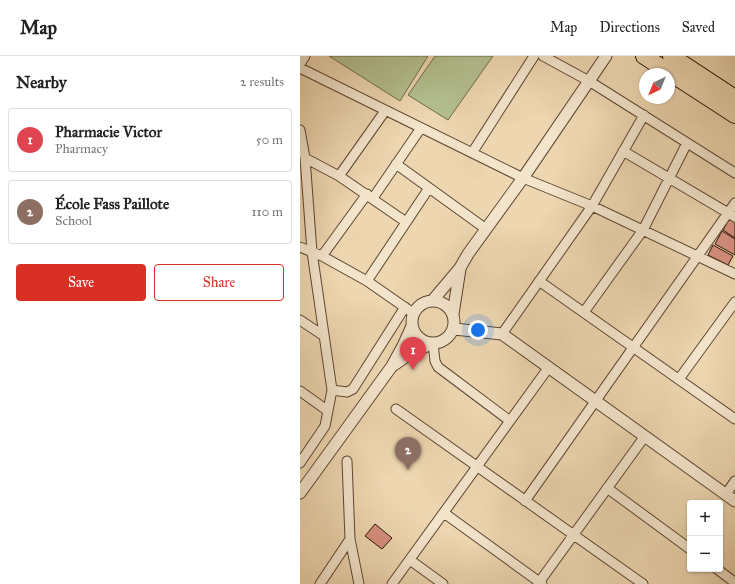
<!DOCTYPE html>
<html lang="en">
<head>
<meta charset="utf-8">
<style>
  :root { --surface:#fff; --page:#f6f6f6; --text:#222; --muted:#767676; --line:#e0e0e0; --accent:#d93025 }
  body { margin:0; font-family:"IM FELL Great Primer",serif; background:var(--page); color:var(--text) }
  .controls { position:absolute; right:12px; bottom:12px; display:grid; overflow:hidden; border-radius:4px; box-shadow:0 1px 3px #0004 }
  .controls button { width:36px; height:36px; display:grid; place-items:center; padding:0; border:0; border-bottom:1px solid var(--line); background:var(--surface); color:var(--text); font:20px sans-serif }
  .compass { position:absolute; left:339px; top:12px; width:36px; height:36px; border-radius:50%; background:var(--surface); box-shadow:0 1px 3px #0004; rotate:223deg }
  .you { position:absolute; left:178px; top:274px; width:14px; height:14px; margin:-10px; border:3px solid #fff; border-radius:50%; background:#1a73e8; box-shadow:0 0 0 6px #1a73e833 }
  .badge { display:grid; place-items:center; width:26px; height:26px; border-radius:50%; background:var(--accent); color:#fff; font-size:13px; font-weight:700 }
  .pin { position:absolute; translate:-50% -33px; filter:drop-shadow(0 1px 2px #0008) }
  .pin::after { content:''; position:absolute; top:21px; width:14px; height:12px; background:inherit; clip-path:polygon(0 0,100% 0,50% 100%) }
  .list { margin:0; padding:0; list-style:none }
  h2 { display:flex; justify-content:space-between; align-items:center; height:52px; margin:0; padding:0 16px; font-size:17px }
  h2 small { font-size:13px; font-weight:400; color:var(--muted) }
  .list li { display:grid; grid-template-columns:26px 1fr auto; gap:12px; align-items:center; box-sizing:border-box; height:64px; margin:0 8px 8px; padding:0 8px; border:1px solid var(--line); border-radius:4px }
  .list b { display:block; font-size:15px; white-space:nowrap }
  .list p { margin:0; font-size:13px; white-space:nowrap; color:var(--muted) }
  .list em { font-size:13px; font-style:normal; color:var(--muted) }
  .actions { display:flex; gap:8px; padding:12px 16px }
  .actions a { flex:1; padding:9px 0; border:1px solid var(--accent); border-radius:4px; text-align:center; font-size:14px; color:var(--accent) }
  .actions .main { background:var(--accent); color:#fff }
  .map { position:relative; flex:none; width:435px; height:528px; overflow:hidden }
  header { display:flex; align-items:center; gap:24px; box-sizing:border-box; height:56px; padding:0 20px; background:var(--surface); border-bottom:1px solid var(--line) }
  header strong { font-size:19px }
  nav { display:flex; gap:22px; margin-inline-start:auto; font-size:14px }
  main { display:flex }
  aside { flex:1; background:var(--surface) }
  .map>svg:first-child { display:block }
</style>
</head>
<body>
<header>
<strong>Map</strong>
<nav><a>Map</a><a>Directions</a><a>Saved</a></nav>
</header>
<main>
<aside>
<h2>Nearby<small>2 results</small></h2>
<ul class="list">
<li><span class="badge" style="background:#e0444e">1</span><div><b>Pharmacie Victor</b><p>Pharmacy</p></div><em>50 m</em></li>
<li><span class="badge" style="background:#8d6e63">2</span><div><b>École Fass Paillote</b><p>School</p></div><em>110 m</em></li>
</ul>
<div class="actions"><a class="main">Save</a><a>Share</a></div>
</aside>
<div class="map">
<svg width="435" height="528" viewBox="0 0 435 528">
  <rect width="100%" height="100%" fill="#edd6b0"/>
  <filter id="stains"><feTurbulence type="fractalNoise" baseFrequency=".005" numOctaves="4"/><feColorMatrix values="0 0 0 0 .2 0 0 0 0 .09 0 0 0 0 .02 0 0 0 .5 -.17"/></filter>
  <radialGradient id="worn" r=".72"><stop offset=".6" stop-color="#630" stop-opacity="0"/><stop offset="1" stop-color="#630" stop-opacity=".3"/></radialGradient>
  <path fill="#b3bf8f" stroke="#6f6a4b" d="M29 0H128L100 45Z
    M135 0H193L148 64 108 39Z"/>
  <path fill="#d6907f" stroke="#2b1607" d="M430 161 435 163V182L423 174Z
    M422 175 435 183V199L415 188Z
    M413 189 433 200 428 209 408 199Z
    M75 468 92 482 82 493 65 480Z"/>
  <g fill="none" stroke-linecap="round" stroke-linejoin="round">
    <defs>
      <path id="minor" d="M243 0 289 25 435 117
        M0 8 5 0
        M0 12 223 122 292 150 435 218
        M0 74 5 102 12 196 32 334 25 370 0 407
        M323 95 435 161
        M172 97 234 0
        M5 102 39 120 106 166
        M96 108 186 173
        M39 120 85 55
        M73 142 121 72
        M0 191 22 200 67 225 113 257
        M22 200 67 138
        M67 225 129 132
        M239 225 435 363
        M284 256 343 174 387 87
        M0 264 24 280
        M202 278 292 150 344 59
        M133 287 135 305 138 311 210 365
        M379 323 435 246
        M32 334 47 336 53 333 105 251
        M0 335 28 355
        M96 353 343 528
        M47 405 50 483 59 528
        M307 432 390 493
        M426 438 435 425
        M225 445 435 147
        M144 457 242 528
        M110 504 143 528
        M417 513 433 525 434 528
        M20 528 50 483
        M92 528 249 311
        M238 528 345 380"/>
      <path id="tertiary" d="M133 244 160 212 168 198 223 122 306 0
        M112 266a21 21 0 1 1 42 0a21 21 0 1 1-42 0Z
        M153 258 160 213
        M154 273 202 278 435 445
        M94 309 111 297 133 287
        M0 437 92 310 103 290 112 270"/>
      <path id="motorway" d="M344 0 435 59
        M371 0 435 42"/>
    </defs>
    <use href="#minor" stroke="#5c4631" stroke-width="11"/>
    <use href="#tertiary" stroke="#5c4631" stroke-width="13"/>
    <use href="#motorway" stroke="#2b1607" stroke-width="18"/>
    <use href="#minor" stroke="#f3e4cc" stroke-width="9"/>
    <use href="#tertiary" stroke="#f3e4cc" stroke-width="11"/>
    <use href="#motorway" stroke="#edd6b0" stroke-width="16"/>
  </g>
  <rect width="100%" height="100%" filter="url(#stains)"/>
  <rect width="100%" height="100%" fill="url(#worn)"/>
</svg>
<div class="controls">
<button>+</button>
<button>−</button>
</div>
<svg class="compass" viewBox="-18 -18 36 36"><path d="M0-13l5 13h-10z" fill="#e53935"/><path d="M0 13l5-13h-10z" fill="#767676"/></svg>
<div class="you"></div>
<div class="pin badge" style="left:113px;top:314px;background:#e0444e">1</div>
<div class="pin badge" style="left:108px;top:414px;background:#8d6e63">2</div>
</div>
</main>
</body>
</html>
